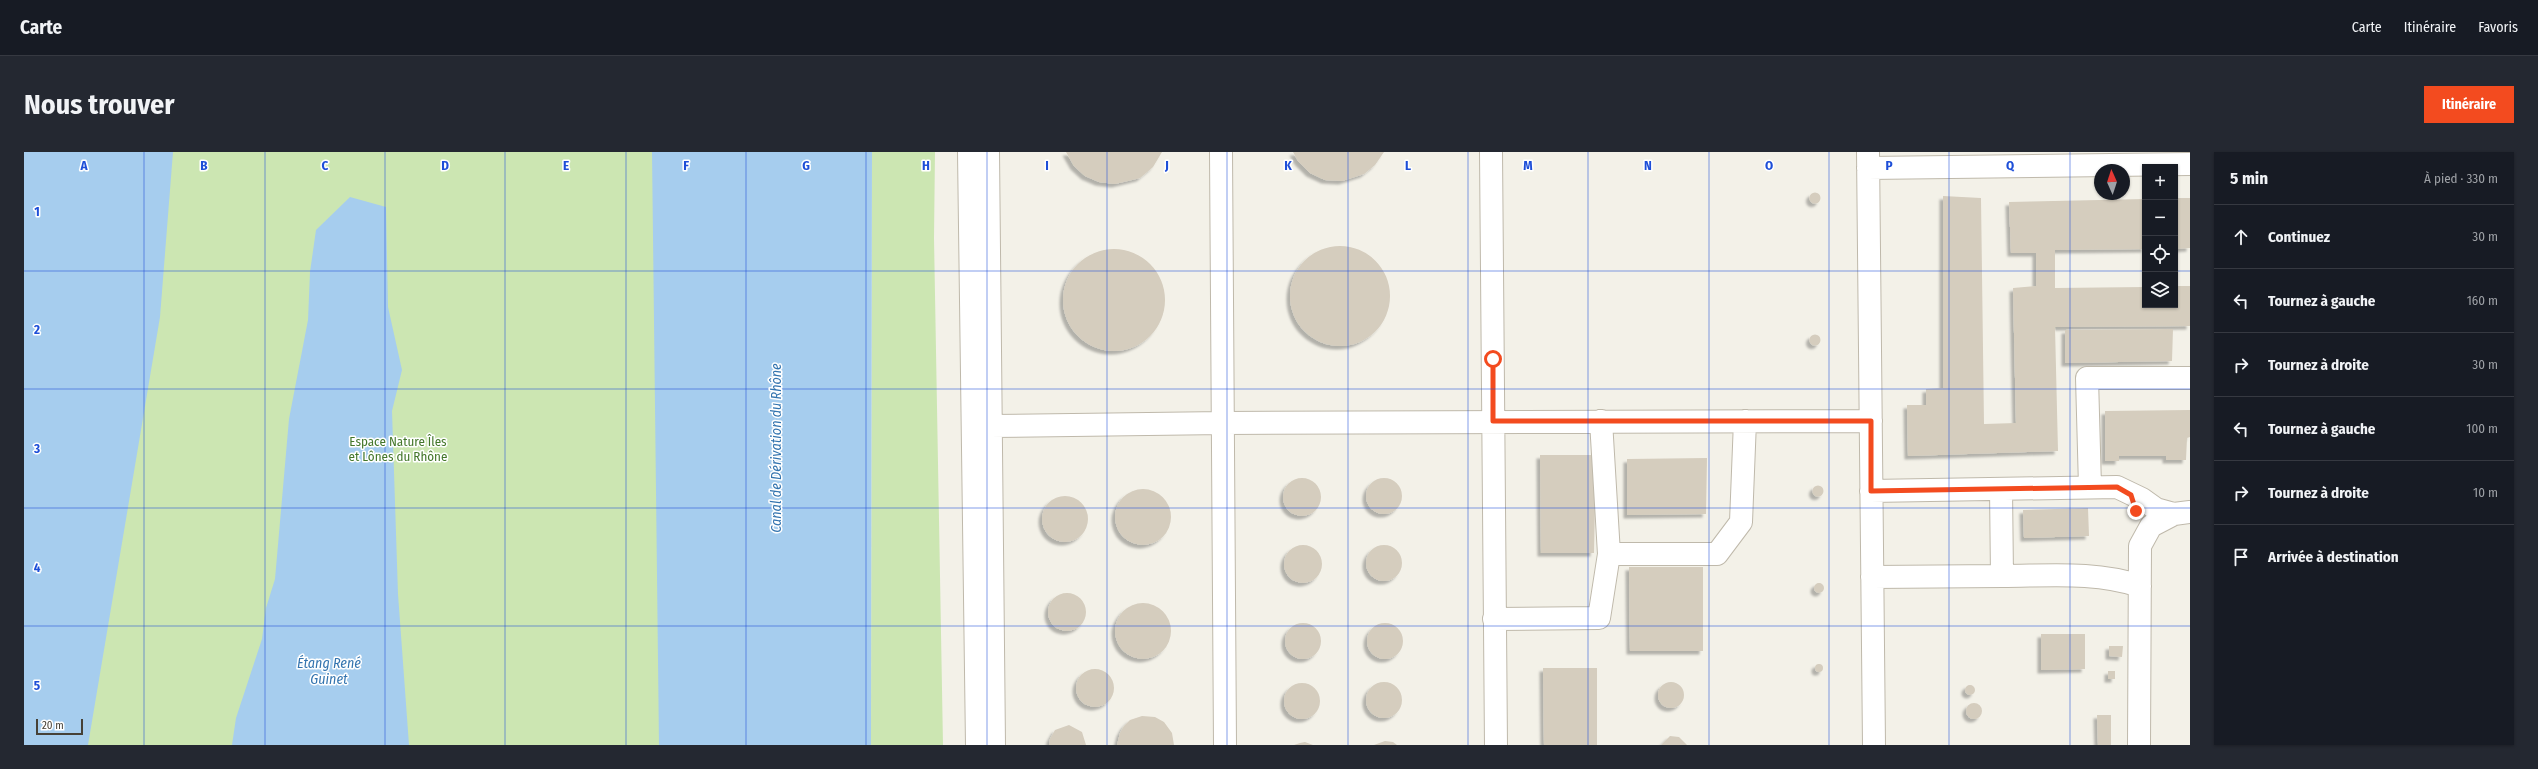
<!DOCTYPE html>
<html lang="fr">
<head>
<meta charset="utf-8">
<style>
  :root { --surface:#171b24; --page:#242831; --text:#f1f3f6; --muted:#9ea1a6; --line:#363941; --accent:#f34b1f }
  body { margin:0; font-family:"Fira Sans Condensed",sans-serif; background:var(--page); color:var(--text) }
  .controls { position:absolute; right:12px; top:12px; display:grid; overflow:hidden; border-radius:0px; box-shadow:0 1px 3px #0004 }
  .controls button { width:36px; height:36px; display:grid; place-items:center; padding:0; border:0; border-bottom:1px solid var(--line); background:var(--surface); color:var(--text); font:20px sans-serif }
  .compass { position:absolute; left:2070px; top:12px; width:36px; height:36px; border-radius:50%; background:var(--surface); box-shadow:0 1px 3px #0004; rotate:357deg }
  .scale { position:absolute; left:12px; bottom:10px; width:47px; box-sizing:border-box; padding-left:4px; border:2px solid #464137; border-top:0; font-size:11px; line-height:14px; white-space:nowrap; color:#464137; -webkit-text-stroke:3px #fff; paint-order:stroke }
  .stop { position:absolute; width:12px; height:12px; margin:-9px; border:3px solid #f34b1f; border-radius:50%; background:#fff }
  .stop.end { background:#f34b1f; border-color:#fff; box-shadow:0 1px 4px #0008 }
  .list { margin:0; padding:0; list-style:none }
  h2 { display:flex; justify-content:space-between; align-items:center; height:52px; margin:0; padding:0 16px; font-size:17px }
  h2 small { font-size:13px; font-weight:400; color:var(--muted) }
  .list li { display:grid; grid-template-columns:26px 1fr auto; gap:12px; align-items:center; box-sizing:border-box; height:64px; padding:0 16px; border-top:1px solid var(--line) }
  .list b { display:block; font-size:15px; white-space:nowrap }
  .list em { font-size:13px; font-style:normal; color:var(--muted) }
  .icon { flex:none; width:22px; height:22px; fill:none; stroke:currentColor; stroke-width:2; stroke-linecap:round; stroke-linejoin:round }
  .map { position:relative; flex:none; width:2166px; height:593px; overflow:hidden; border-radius:0px }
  header { display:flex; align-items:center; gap:24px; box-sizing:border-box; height:56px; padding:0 20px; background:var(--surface); border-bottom:1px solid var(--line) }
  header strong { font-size:19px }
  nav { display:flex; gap:22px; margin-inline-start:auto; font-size:14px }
  .intro { display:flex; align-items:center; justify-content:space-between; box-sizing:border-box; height:96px; padding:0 24px }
  h1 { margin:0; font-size:28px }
  .button { padding:10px 18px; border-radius:0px; background:var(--accent); color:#fff; font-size:14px; font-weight:700 }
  main { display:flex; gap:24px; padding:0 24px }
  aside { flex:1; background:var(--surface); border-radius:0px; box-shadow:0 1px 3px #0004 }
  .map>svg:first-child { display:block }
</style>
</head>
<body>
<header>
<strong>Carte</strong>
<nav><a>Carte</a><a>Itinéraire</a><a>Favoris</a></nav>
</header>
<div class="intro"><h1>Nous trouver</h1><a class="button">Itinéraire</a></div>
<main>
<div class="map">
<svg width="2166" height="593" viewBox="0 0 2166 593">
  <defs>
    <filter id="shadow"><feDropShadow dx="-3.5" dy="3.5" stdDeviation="1" flood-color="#0004"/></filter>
  </defs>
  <rect width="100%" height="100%" fill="#f3f1e8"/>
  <path fill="#cce6b2" d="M0 0H747L751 593H0Z
    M848 0H911L910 86 919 593H847Z"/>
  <path fill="#a6cdee" d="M0 0H149L136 165 64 593H0Z
    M628 0H848L847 593H635Z
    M326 45 362 55 364 155 378 218 368 259 374 442 385 593H208L212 566 238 487 242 456 251 427 265 267 284 168 286 120 292 78Z"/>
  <path fill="#d5cdbe" filter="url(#shadow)" d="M1042 0H1138L1129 15 1116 26 1091 32 1075 30 1061 24 1050 14Z
    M1269 0H1360L1351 13 1340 22 1318 29 1301 28 1286 21 1274 9Z
    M1785.5 46a5.5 5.5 0 1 1 11 0a5.5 5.5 0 1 1-11 0Z
    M1919 44 1957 46 1960 272 1992 271 1989 136 2012 134V101H1987L1985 50 2121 47V97L2031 98V136L2121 135V153H2151V134H2166V174L2031 175 2034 299 1884 304 1883 253H1902V237L1919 236Z
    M2151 46H2166V96L2151 97Z
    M1266 144a50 50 0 1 1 100 0a50 50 0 1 1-100 0Z
    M1039 148a51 51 0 1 1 102 0a51 51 0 1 1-102 0Z
    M2149 177 2148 209 2041 211V178Z
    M1785.5 188a5.5 5.5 0 1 1 11 0a5.5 5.5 0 1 1-11 0Z
    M2166 258V285L2163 286 2162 308H2142V304H2095V309H2081V259Z
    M1516 303H1572L1570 401H1517Z
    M1683 306 1682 362 1603 363V307Z
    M1342 344a18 18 0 1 1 36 0a18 18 0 1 1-36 0Z
    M1259 345a19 19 0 1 1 38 0a19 19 0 1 1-38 0Z
    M1788.5 339a5.5 5.5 0 1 1 11 0a5.5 5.5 0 1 1-11 0Z
    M1091 365a28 28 0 1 1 56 0a28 28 0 1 1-56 0Z
    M1018 367a23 23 0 1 1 46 0a23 23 0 1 1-46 0Z
    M2064 356 2065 384 2000 386 1999 358Z
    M1342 411a18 18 0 1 1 36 0a18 18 0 1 1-36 0Z
    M1260 412a19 19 0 1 1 38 0a19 19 0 1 1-38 0Z
    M1605 415H1679V499H1606Z
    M1790 436a5 5 0 1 1 10 0a5 5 0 1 1-10 0Z
    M1024 460a19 19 0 1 1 38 0a19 19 0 1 1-38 0Z
    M1091 479a28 28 0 1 1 56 0a28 28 0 1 1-56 0Z
    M1261 489a18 18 0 1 1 36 0a18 18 0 1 1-36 0Z
    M1343 489a18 18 0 1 1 36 0a18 18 0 1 1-36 0Z
    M2017 482H2061V517L2017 518Z
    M2085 494H2099L2098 505 2085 504Z
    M1791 516a4 4 0 1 1 8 0a4 4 0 1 1-8 0Z
    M1519 516H1573V593H1520Z
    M1052 536a19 19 0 1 1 38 0a19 19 0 1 1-38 0Z
    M2084 519H2091V527H2084Z
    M1634 543a13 13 0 1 1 26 0a13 13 0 1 1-26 0Z
    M1342 548a18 18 0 1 1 36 0a18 18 0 1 1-36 0Z
    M1260 549a18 18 0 1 1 36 0a18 18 0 1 1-36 0Z
    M1941 538a5 5 0 1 1 10 0a5 5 0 1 1-10 0Z
    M1942 559a8 8 0 1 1 16 0a8 8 0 1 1-16 0Z
    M2073 563H2087V593H2074Z
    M1118 564 1131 565 1140 570 1148 581 1150 593H1093L1096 581 1100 574 1106 568Z
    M1045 573 1058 580 1062 593H1025L1026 587 1031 578Z
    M1646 584 1655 585 1663 593H1637Z
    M1361 589 1369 590 1373 593H1350Z
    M1281 590 1289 593H1270L1276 591Z"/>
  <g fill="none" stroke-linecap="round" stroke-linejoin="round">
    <defs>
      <path id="minor" d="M945 0 953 593
        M964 0 970 593
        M1197 0 1201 593
        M1467 0 1472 593
        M1844 0 1850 593
        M1844 16 2166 12
        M1577 269 1585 402
        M966 274 1199 271 1847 269
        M2066 335 2063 226H2166
        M1977 337 1978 424C2024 424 2071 419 2116 434
        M1847 339 2093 335 2118 347 2132 357 2150 362
        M1848 425 1978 424
        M1470 467 1575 466 1585 402H1693L1717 370 1721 269
        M2115 593 2116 394 2127 374 2150 362 2166 360"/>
    </defs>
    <use href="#minor" stroke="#bfb9ab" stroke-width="24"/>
    <use href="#minor" stroke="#fff" stroke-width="22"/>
  </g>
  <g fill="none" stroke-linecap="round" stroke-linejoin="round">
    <path stroke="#f34b1f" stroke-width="5" d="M1469 207V269H1847V339L2093 335 2107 343 2112 359"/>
  </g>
  <path fill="none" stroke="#1d4ed8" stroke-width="1" stroke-opacity="0.55" d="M120 0V593M241 0V593M361 0V593M481 0V593M602 0V593M722 0V593M842 0V593M963 0V593M1083 0V593M1203 0V593M1324 0V593M1444 0V593M1564 0V593M1685 0V593M1805 0V593M1925 0V593M2046 0V593M0 119H2121M2151 119H2166M0 237H2166M0 356H2166M0 474H2166"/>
  <g text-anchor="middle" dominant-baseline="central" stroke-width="3" stroke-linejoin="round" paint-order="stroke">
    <g font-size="13" fill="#44772b" stroke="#fff">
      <text x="374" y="289">Espace Nature Îles<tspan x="374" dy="15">et Lônes du Rhône</tspan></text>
    </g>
    <g font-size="14" font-style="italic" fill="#3374af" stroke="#fff">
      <text transform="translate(752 296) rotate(-90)">Canal de Dérivation du Rhône</text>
      <text x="305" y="511">Étang René<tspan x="305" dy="16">Guinet</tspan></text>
    </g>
  </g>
  <g font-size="13" text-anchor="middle" font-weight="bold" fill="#1d4ed8" stroke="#fff" stroke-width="3" stroke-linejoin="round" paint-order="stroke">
    <text x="60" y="18">A</text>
    <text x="180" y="18">B</text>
    <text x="301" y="18">C</text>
    <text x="421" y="18">D</text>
    <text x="542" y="18">E</text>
    <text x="662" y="18">F</text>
    <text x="782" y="18">G</text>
    <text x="902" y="18">H</text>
    <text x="1023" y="18">I</text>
    <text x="1143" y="18">J</text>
    <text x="1264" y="18">K</text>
    <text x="1384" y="18">L</text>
    <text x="1504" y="18">M</text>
    <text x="1624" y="18">N</text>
    <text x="1745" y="18">O</text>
    <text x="1865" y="18">P</text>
    <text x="1986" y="18">Q</text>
    <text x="13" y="64">1</text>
    <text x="13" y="182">2</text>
    <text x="13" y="301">3</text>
    <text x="13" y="420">4</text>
    <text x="13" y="538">5</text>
  </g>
</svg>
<div class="controls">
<button>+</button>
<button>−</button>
<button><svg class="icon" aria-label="locate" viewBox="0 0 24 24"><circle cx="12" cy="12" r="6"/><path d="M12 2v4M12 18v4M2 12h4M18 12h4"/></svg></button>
<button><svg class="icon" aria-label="layers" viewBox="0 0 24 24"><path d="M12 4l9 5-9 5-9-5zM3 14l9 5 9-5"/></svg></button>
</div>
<svg class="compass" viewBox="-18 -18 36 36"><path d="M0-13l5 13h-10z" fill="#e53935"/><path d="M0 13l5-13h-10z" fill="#9ea1a6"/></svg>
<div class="scale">20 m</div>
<div class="stop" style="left:1469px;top:207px"></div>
<div class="stop end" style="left:2112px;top:359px"></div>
</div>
<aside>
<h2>5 min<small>À pied · 330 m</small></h2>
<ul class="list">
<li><svg class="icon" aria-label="ahead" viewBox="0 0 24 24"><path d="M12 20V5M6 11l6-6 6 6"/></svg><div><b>Continuez</b></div><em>30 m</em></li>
<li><svg class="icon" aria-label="left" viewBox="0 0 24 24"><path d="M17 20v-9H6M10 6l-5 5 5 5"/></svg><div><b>Tournez à gauche</b></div><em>160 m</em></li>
<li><svg class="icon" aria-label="right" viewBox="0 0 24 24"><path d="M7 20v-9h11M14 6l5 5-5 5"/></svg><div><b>Tournez à droite</b></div><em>30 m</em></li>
<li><svg class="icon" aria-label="left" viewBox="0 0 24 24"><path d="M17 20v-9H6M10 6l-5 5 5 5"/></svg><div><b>Tournez à gauche</b></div><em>100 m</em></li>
<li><svg class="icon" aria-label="right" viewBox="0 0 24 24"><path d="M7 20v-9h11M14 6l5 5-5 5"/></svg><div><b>Tournez à droite</b></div><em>10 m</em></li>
<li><svg class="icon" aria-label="arrive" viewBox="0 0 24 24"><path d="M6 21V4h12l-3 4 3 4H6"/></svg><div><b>Arrivée à destination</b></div></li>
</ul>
</aside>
</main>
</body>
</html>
